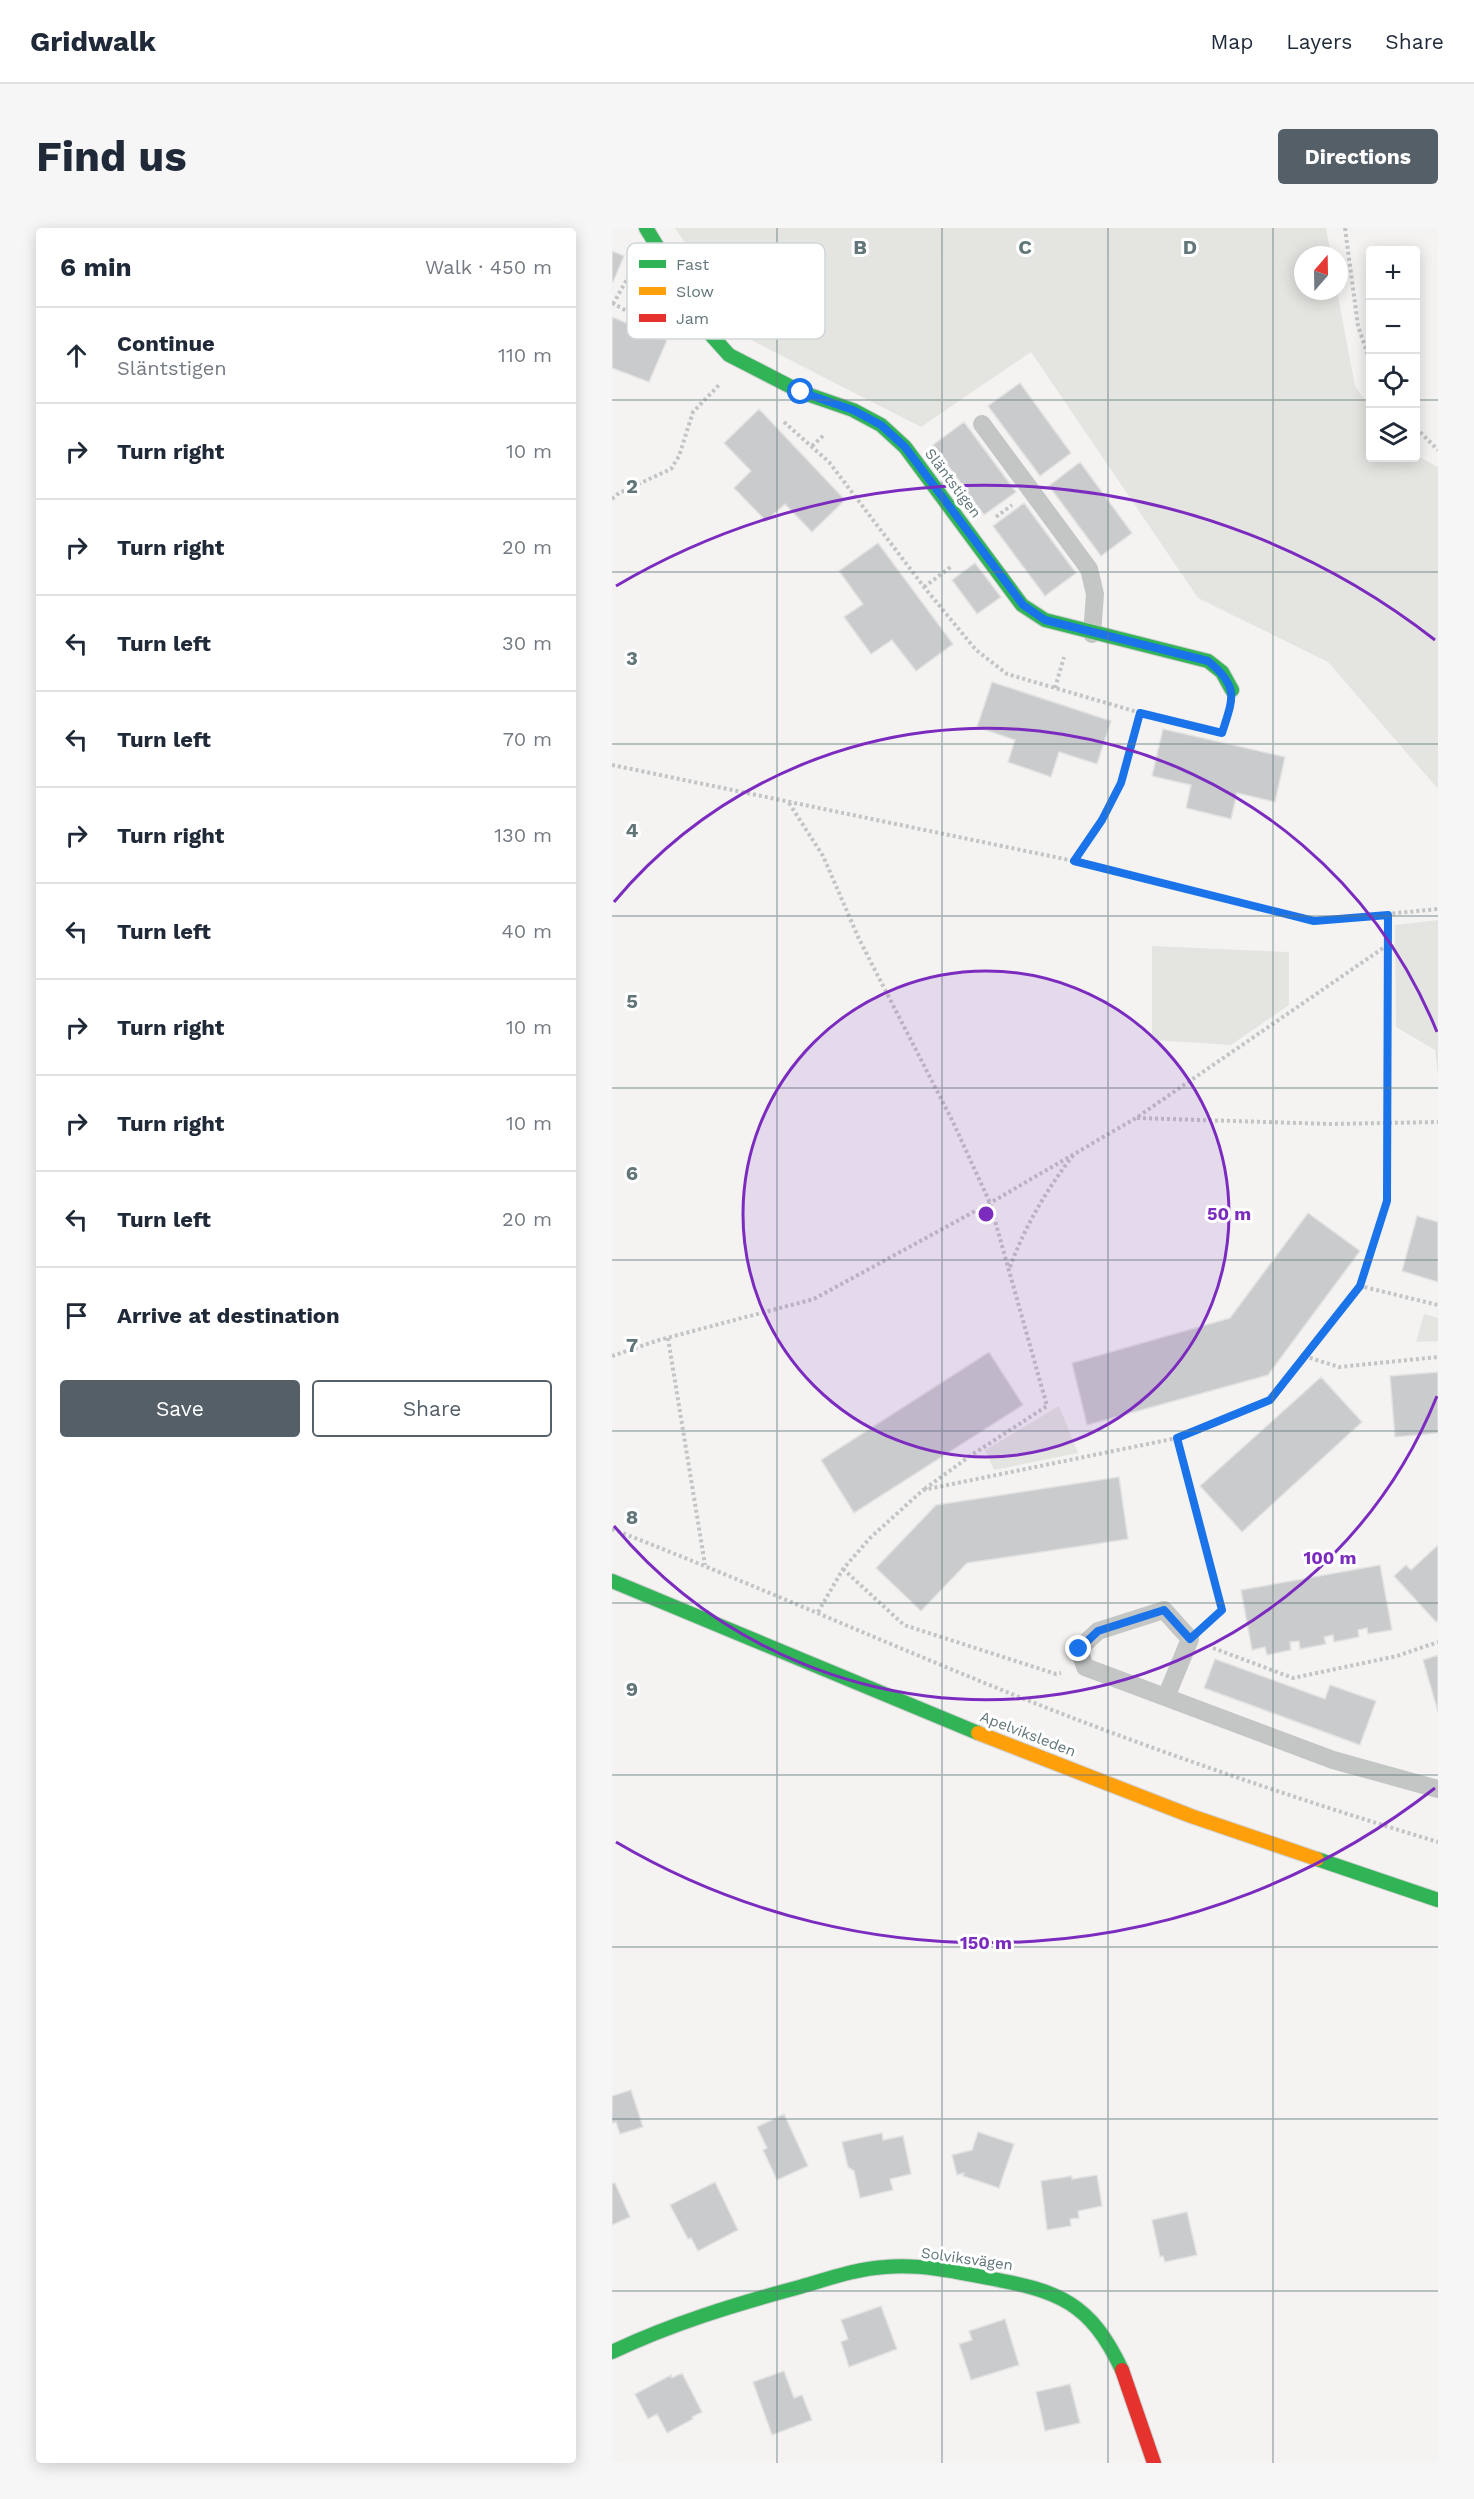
<!DOCTYPE html>
<html lang="en">
<head>
<meta charset="utf-8">
<style>
  :root { --surface:#fff; --page:#f6f6f7; --text:#1f2937; --muted:#747a83; --line:#e0e1e3; --accent:#545f68 }
  body { margin:0; font-family:"Work Sans",sans-serif; background:var(--page); color:var(--text) }
  .controls { position:absolute; right:18px; top:18px; display:grid; overflow:hidden; border-radius:6px; box-shadow:0 3px 15px #0003 }
  .controls button { width:54px; height:54px; display:grid; place-items:center; padding:0; border:0; border-bottom:2px solid var(--line); background:var(--surface); color:var(--text); font:30px sans-serif }
  .compass { position:absolute; left:682px; top:18px; width:54px; height:54px; border-radius:50%; background:var(--surface); box-shadow:0 3px 15px #0003; rotate:20deg }
  .stop { position:absolute; width:18px; height:18px; margin:-14px; border:4px solid #1a73e8; border-radius:50%; background:#fff }
  .stop.end { background:#1a73e8; border-color:#fff; box-shadow:0 2px 6px #0008 }
  .list { margin:0; padding:0; list-style:none }
  h2 { display:flex; justify-content:space-between; align-items:center; height:78px; margin:0; padding:0 24px; font-size:26px }
  h2 small { font-size:20px; font-weight:400; color:var(--muted) }
  .list li { display:grid; grid-template-columns:39px 1fr auto; gap:18px; align-items:center; box-sizing:border-box; height:96px; padding:0 24px; border-top:2px solid var(--line) }
  .list b { display:block; font-size:22px; white-space:nowrap }
  .list p { margin:0; font-size:20px; white-space:nowrap; color:var(--muted) }
  .list em { font-size:20px; font-style:normal; color:var(--muted) }
  .actions { display:flex; gap:12px; padding:18px 24px }
  .actions a { flex:1; padding:14px 0; border:2px solid var(--accent); border-radius:6px; text-align:center; font-size:21px; color:var(--accent) }
  .actions .main { background:var(--accent); color:#fff }
  .icon { flex:none; width:33px; height:33px; fill:none; stroke:currentColor; stroke-width:2; stroke-linecap:round; stroke-linejoin:round }
  .map { position:relative; flex:none; width:826px; height:2235px; overflow:hidden; border-radius:6px }
  header { display:flex; align-items:center; gap:36px; box-sizing:border-box; height:84px; padding:0 30px; background:var(--surface); border-bottom:2px solid var(--line) }
  header strong { font-size:28px }
  nav { display:flex; gap:33px; margin-inline-start:auto; font-size:21px }
  .intro { display:flex; align-items:center; justify-content:space-between; box-sizing:border-box; height:144px; padding:0 36px }
  h1 { margin:0; font-size:42px }
  .button { padding:15px 27px; border-radius:6px; background:var(--accent); color:#fff; font-size:21px; font-weight:700 }
  main { display:flex; gap:36px; padding:0 36px }
  aside { flex:1; background:var(--surface); border-radius:6px; box-shadow:0 3px 15px #0003 }
  .map>svg:first-child { display:block }
</style>
</head>
<body>
<header>
<strong>Gridwalk</strong>
<nav><a>Map</a><a>Layers</a><a>Share</a></nav>
</header>
<div class="intro"><h1>Find us</h1><a class="button">Directions</a></div>
<main>
<aside>
<h2>6 min<small>Walk · 450 m</small></h2>
<ul class="list">
<li><svg class="icon" aria-label="ahead" viewBox="0 0 24 24"><path d="M12 20V5M6 11l6-6 6 6"/></svg><div><b>Continue</b><p>Släntstigen</p></div><em>110 m</em></li>
<li><svg class="icon" aria-label="right" viewBox="0 0 24 24"><path d="M7 20v-9h11M14 6l5 5-5 5"/></svg><div><b>Turn right</b></div><em>10 m</em></li>
<li><svg class="icon" aria-label="right" viewBox="0 0 24 24"><path d="M7 20v-9h11M14 6l5 5-5 5"/></svg><div><b>Turn right</b></div><em>20 m</em></li>
<li><svg class="icon" aria-label="left" viewBox="0 0 24 24"><path d="M17 20v-9H6M10 6l-5 5 5 5"/></svg><div><b>Turn left</b></div><em>30 m</em></li>
<li><svg class="icon" aria-label="left" viewBox="0 0 24 24"><path d="M17 20v-9H6M10 6l-5 5 5 5"/></svg><div><b>Turn left</b></div><em>70 m</em></li>
<li><svg class="icon" aria-label="right" viewBox="0 0 24 24"><path d="M7 20v-9h11M14 6l5 5-5 5"/></svg><div><b>Turn right</b></div><em>130 m</em></li>
<li><svg class="icon" aria-label="left" viewBox="0 0 24 24"><path d="M17 20v-9H6M10 6l-5 5 5 5"/></svg><div><b>Turn left</b></div><em>40 m</em></li>
<li><svg class="icon" aria-label="right" viewBox="0 0 24 24"><path d="M7 20v-9h11M14 6l5 5-5 5"/></svg><div><b>Turn right</b></div><em>10 m</em></li>
<li><svg class="icon" aria-label="right" viewBox="0 0 24 24"><path d="M7 20v-9h11M14 6l5 5-5 5"/></svg><div><b>Turn right</b></div><em>10 m</em></li>
<li><svg class="icon" aria-label="left" viewBox="0 0 24 24"><path d="M17 20v-9H6M10 6l-5 5 5 5"/></svg><div><b>Turn left</b></div><em>20 m</em></li>
<li><svg class="icon" aria-label="arrive" viewBox="0 0 24 24"><path d="M6 21V4h12l-3 4 3 4H6"/></svg><div><b>Arrive at destination</b></div></li>
</ul>
<div class="actions"><a class="main">Save</a><a>Share</a></div>
</aside>
<div class="map">
<svg width="826" height="2235" viewBox="0 0 826 2235">
  <rect width="100%" height="100%" fill="#f4f3f2"/>
  <path fill="#e4e5e0" d="M63 0H714L719 27H691V63H725L743 158 758 180V230H804V227L826 239V561L716 434 586 370 419 124 309 199 139 112Z
    M826 692V849L823 822 784 799 783 697Z
    M540 718 677 724V777L619 817 540 812Z
    M812 1086 826 1090V1113L804 1114Z
    M447 1178 466 1225 382 1242 373 1222Z"/>
  <path fill="#cacbcc" stroke="#e3e2e2" stroke-width="1.5" d="M0 23 12 28 1 54H0Z
    M0 89 55 112 37 154 0 140Z
    M408 155 459 225 428 248 376 178Z
    M147 181 233 272 200 304 173 276 154 293 122 260 139 243 112 215Z
    M352 194 404 264 372 287 321 217Z
    M468 234 520 305 489 328 437 258Z
    M412 275 464 345 433 368 381 298Z
    M266 315 341 416 304 443 280 412 259 426 232 389 251 376 227 343Z
    M363 335 389 369 365 386 340 352Z
    M380 454 499 493 485 536 447 524 439 549 396 534 403 512 365 499Z
    M551 501 673 529 663 574 625 565 619 591 574 580 579 557 540 548Z
    M696 985 748 1023 656 1147 475 1197 460 1135 618 1090Z
    M805 988 826 994V1054L790 1043Z
    M377 1124 411 1177 242 1285 209 1232Z
    M826 1144V1205L783 1209 778 1148Z
    M709 1149 750 1194 630 1304 588 1258Z
    M507 1249 516 1311 355 1335 309 1383 264 1340 324 1277Z
    M826 1317V1392L824 1394 782 1348 794 1337 799 1342Z
    M768 1337 780 1402 756 1406 755 1400 746 1402 747 1409 722 1414 721 1407 712 1409 714 1416 688 1421 687 1413 678 1414 679 1422 655 1427 653 1419 640 1422 629 1362Z
    M826 1427V1484L811 1432Z
    M603 1431 713 1471 718 1457 764 1473 748 1517 592 1460Z
    M19 1862 31 1899 8 1906 4 1894 0 1895V1868Z
    M172 1886 196 1938 165 1952 151 1922 155 1920 145 1899Z
    M366 1904 402 1916 387 1960 351 1948 352 1945 345 1947 340 1927 360 1922Z
    M270 1905 271 1912 291 1908 299 1946 278 1951 281 1962 248 1970 242 1943 236 1939 230 1914Z
    M485 1947 490 1978 466 1983 467 1990 458 1991 459 1998 435 2002 429 1953 460 1948V1951Z
    M103 1954 126 2002 86 2023 79 2010 76 2011 58 1977Z
    M3 1955 18 1989 0 1997V1956Z
    M575 1984 585 2027 553 2034 551 2028 548 2029 540 1992Z
    M269 2078 285 2121 237 2139 229 2114 236 2111 229 2092Z
    M393 2091 407 2137 359 2152 347 2116 360 2112 357 2103Z
    M172 2143 182 2170 190 2167 200 2192 160 2207 141 2154Z
    M70 2145 90 2184 80 2189 81 2191 55 2205 45 2186 36 2191 23 2166 59 2147 60 2150Z
    M458 2156 468 2195 433 2203 424 2164Z"/>
  <g fill="none" stroke-linecap="round" stroke-linejoin="round">
    <defs>
      <path id="fast" d="M34 0 100 108 117 127 189 164 241 182 269 197 293 219 410 377 433 392 596 433 610 444 620 462
        M0 1353 366 1505
        M705 1631 826 1672
        M0 2124C59 2096 121 2077 184 2060 213 2052 242 2041 273 2039 307 2036 342 2043 376 2050 447 2063 478 2074 510 2142"/>
      <path id="slow" d="M366 1505 579 1588 705 1631"/>
      <path id="jam" d="M510 2142 542 2235"/>
    </defs>
    <use href="#fast" stroke="#cecfcf" stroke-width="16"/>
    <use href="#slow" stroke="#cecfcf" stroke-width="16"/>
    <use href="#jam" stroke="#cecfcf" stroke-width="16"/>
    <path stroke="#c3c4c5" stroke-width="4" stroke-dasharray="3 3" stroke-linecap="butt" d="M733 0 746 98 758 133
      M0 75 59 107
      M1 76 18 46 23 41
      M172 194 217 234 312 359 364 422 395 446 529 485 610 505 614 492
      M804 200 826 222
      M200 218 213 206
      M0 271 7 265 59 241 67 228 81 184 107 157
      M384 289 400 277
      M312 359 340 338
      M443 460 452 429
      M0 537 462 633 702 693 826 681
      M177 575 211 628 247 711 341 894 378 975 435 1178 358 1228 311 1262
      M462 633 491 592 509 555 529 485
      M525 890 719 896 826 894
      M398 1039C413 998 435 961 462 926
      M748 1058 775 973 776 687
      M56 1110 93 1337
      M0 1128 47 1112 202 1071 378 975 524 890 777 716
      M692 1128 727 1139 826 1129
      M565 1210 610 1382 595 1395
      M0 1301C152 1360 301 1428 453 1487 575 1534 700 1576 826 1614
      M231 1341 292 1397 444 1446 449 1445
      M206 1384 231 1341 258 1310 311 1262 565 1210 658 1172 748 1058 826 1077
      M601 1420 681 1450 785 1428 826 1414"/>
    <path stroke="#c4c6c6" stroke-width="18" d="M370 196 477 341 483 366 480 406
      M554 1469 578 1411 552 1382 486 1403 467 1421 473 1439 721 1532 826 1561"/>
    <use href="#fast" stroke="#30b455" stroke-width="14"/>
    <use href="#slow" stroke="#ff9f0a" stroke-width="14"/>
    <use href="#jam" stroke="#e5322d" stroke-width="14"/>
  </g>
  <g fill="none" stroke-linecap="round" stroke-linejoin="round">
    <path stroke="#1a73e8" stroke-width="8" d="M189 164 241 182 269 197 293 219 411 377 433 392 596 433C628 459 621 470 610 505L528 485 509 555 490 592 462 633 702 693 776 687 775 973 748 1058 658 1172 565 1210 610 1382 578 1411 552 1382 486 1403 467 1421"/>
  </g>
  <path fill="none" stroke="#62767a" stroke-width="1.5" stroke-opacity="0.55" d="M165 0V2235M330 0V2235M496 0V2235M661 0V2235M0 172H758M804 172H826M0 344H826M0 516H826M0 688H826M0 860H826M0 1032H826M0 1203H826M0 1375H826M0 1547H826M0 1719H826M0 1891H826M0 2063H826"/>
  <circle cx="374" cy="986" r="243" fill="#7b2cbf" fill-opacity=".12"/>
  <g fill="none" stroke="#7b2cbf" stroke-width="3">
    <circle cx="374" cy="986" r="243"/>
    <path d="M825 1168A486 486 0 0 1 2 1298M2 674A486 486 0 0 1 825 804"/>
    <path d="M823 1560A729 729 0 0 1 4 1614M4 358A729 729 0 0 1 823 412"/>
  </g>
  <g text-anchor="middle" dominant-baseline="central" stroke-width="6" stroke-linejoin="round" paint-order="stroke">
    <g font-size="15" fill="#62767a" stroke="#fff">
      <text transform="translate(341 255) rotate(53)">Släntstigen</text>
      <text transform="translate(416 1506) rotate(21)">Apelviksleden</text>
      <text transform="translate(355 2031) rotate(8)">Solviksvägen</text>
    </g>
  </g>
  <rect x="15" y="15" width="198" height="96" rx="9" fill="#fff" stroke="#d0d6d7" stroke-width="1.5"/>
  <rect x="27" y="32" width="27" height="8" fill="#30b455"/>
  <rect x="27" y="59" width="27" height="8" fill="#ff9f0a"/>
  <rect x="27" y="86" width="27" height="8" fill="#e5322d"/>
  <g font-size="16" fill="#62767a">
    <text x="64" y="42">Fast</text>
    <text x="64" y="69">Slow</text>
    <text x="64" y="96">Jam</text>
  </g>
  <g font-size="20" text-anchor="middle" font-weight="bold" fill="#62767a" stroke="#fff" stroke-width="6" stroke-linejoin="round" paint-order="stroke">
    <text x="248" y="26">B</text>
    <text x="413" y="26">C</text>
    <text x="578" y="26">D</text>
    <text x="20" y="265">2</text>
    <text x="20" y="437">3</text>
    <text x="20" y="609">4</text>
    <text x="20" y="780">5</text>
    <text x="20" y="952">6</text>
    <text x="20" y="1124">7</text>
    <text x="20" y="1296">8</text>
    <text x="20" y="1468">9</text>
  </g>
  <circle cx="374" cy="986" r="9" fill="#7b2cbf" stroke="#fff" stroke-width="3"/>
  <g font-size="18" text-anchor="middle" font-weight="bold" fill="#7b2cbf" stroke="#fff" stroke-width="6" stroke-linejoin="round" paint-order="stroke">
    <text x="617" y="992">50 m</text>
    <text x="718" y="1336">100 m</text>
    <text x="374" y="1721">150 m</text>
  </g>
</svg>
<div class="controls">
<button>+</button>
<button>−</button>
<button><svg class="icon" aria-label="locate" viewBox="0 0 24 24"><circle cx="12" cy="12" r="6"/><path d="M12 2v4M12 18v4M2 12h4M18 12h4"/></svg></button>
<button><svg class="icon" aria-label="layers" viewBox="0 0 24 24"><path d="M12 4l9 5-9 5-9-5zM3 14l9 5 9-5"/></svg></button>
</div>
<svg class="compass" viewBox="-18 -18 36 36"><path d="M0-13l5 13h-10z" fill="#e53935"/><path d="M0 13l5-13h-10z" fill="#747a83"/></svg>
<div class="stop" style="left:189px;top:164px"></div>
<div class="stop end" style="left:467px;top:1421px"></div>
</div>
</main>
</body>
</html>
